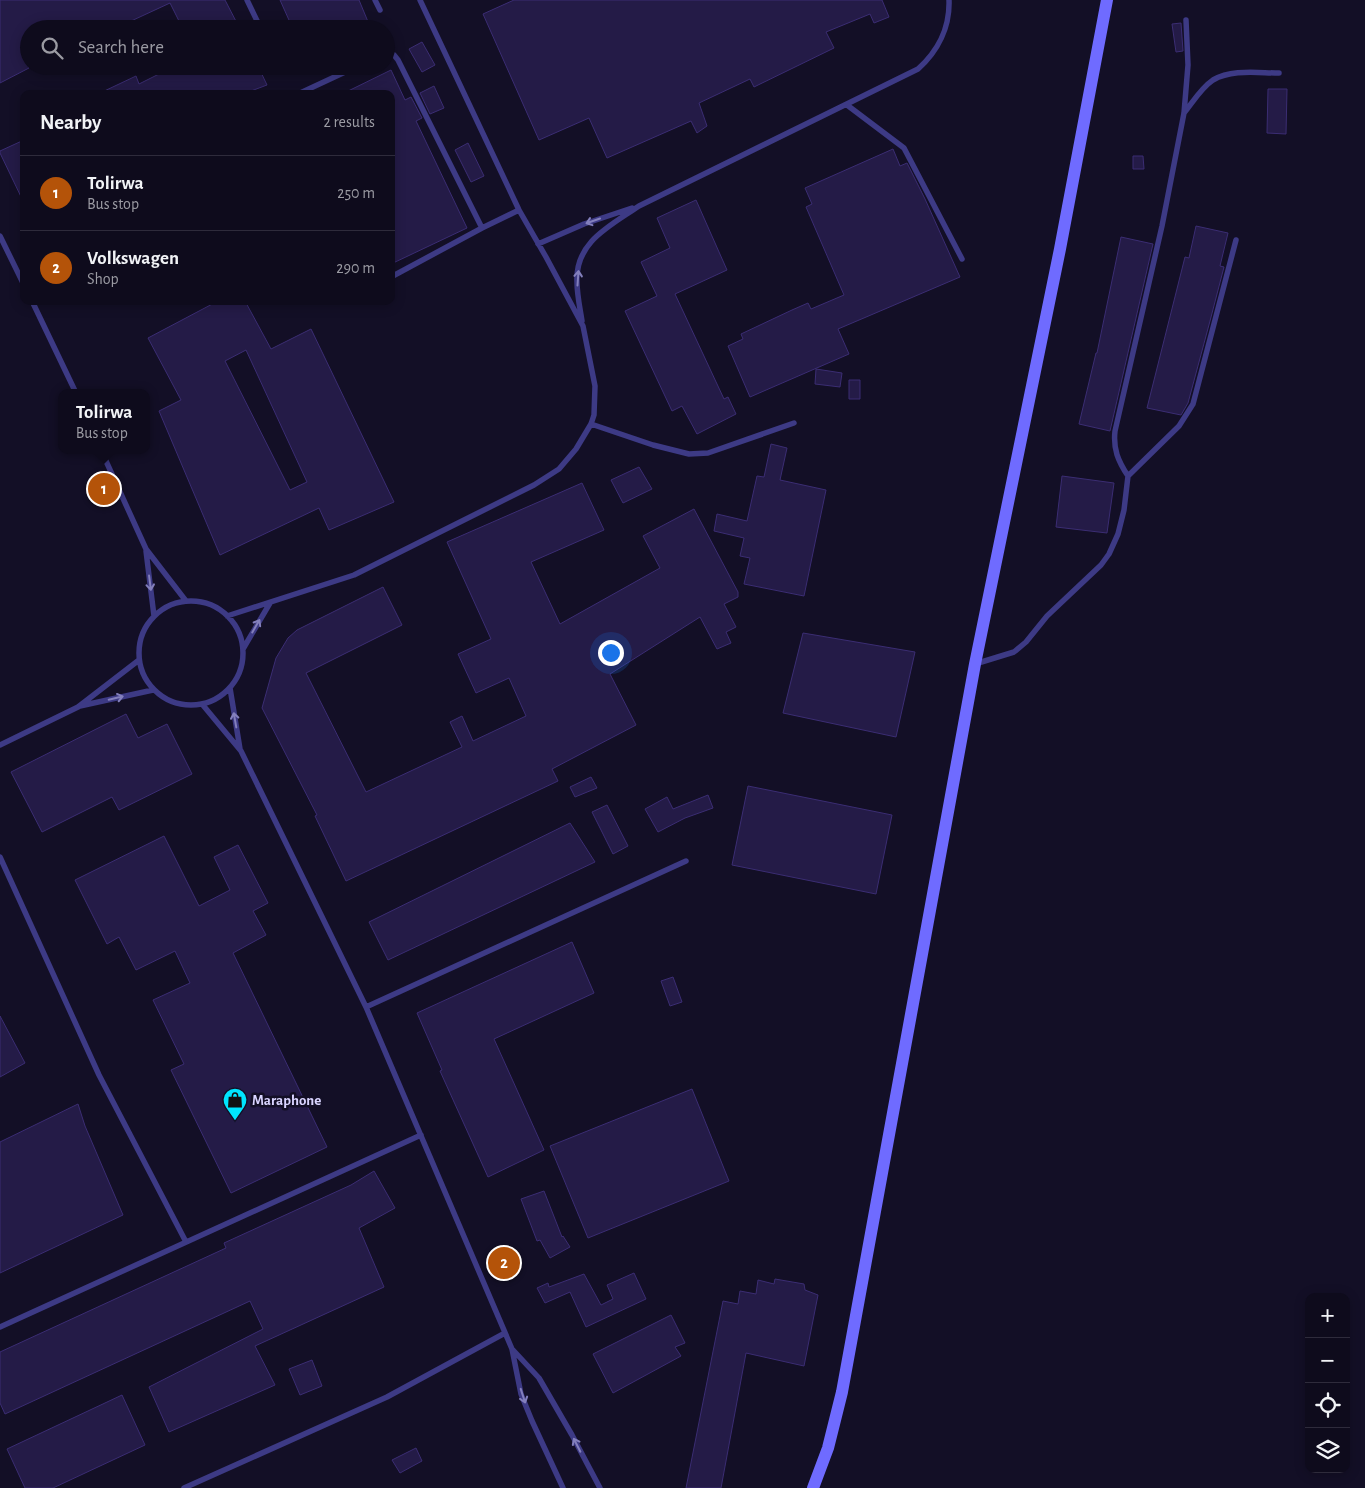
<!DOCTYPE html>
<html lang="en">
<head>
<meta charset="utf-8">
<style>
  :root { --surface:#0e0b1c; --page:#1c1929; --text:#f1f3f6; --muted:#9b9ba3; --line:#2e2b3b; --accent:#b45309 }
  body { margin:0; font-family:"Alegreya Sans",sans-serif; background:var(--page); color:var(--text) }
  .controls { position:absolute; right:15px; bottom:15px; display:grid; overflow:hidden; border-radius:10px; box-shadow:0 2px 12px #0003 }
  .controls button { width:45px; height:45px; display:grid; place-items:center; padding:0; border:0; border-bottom:1px solid var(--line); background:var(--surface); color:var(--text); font:25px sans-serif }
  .you { position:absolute; left:610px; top:652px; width:18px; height:18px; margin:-12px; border:4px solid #fff; border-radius:50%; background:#1a73e8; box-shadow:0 0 0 8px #1a73e833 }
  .badge { display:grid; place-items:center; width:32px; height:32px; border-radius:50%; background:var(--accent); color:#fff; font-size:16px; font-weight:700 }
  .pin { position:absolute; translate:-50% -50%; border:2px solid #fff; box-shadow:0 1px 5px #0006 }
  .popup { position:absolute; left:58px; top:389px; width:92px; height:65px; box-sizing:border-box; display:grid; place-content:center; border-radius:10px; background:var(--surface); filter:drop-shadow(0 1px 4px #0005); font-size:16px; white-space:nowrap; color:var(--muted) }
  .popup b { font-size:19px; color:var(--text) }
  .popup::after { content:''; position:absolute; left:50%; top:100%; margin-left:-10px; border:10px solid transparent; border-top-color:var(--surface) }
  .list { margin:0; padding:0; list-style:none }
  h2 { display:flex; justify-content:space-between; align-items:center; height:65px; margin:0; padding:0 20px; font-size:21px }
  h2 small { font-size:16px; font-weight:400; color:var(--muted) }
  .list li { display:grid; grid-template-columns:32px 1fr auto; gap:15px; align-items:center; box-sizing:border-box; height:75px; padding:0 20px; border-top:1px solid var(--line) }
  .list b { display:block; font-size:19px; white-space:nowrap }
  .list p { margin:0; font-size:16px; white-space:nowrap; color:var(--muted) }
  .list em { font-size:16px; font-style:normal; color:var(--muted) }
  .icon { flex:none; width:28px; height:28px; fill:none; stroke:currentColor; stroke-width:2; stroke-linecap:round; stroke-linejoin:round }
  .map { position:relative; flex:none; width:1365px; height:1488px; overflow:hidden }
  .search { position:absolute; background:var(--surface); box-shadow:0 2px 12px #0003; left:20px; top:20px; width:375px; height:55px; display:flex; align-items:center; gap:12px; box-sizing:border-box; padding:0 18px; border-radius:28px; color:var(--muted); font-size:19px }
  .panel { position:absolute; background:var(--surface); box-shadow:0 2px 12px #0003; left:20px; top:90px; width:375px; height:215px; border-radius:10px }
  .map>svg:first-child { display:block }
</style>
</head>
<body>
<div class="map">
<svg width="1365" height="1488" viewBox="0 0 1365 1488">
  <rect width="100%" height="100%" fill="#130f26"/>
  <path fill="#241b47" stroke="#3b2d73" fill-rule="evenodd" d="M0 0H225L240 29H183L170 3 116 28 114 24 106 29H29V68L0 83Z
    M280 0H359L371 29H293Z
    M514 0H882L889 17 874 23 870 14 826 32 834 48 754 87 750 79 699 103 707 126 697 133 691 121 607 158 589 118 539 140 483 14Z
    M1181 23 1183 51 1176 52 1172 24Z
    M422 42 435 65 422 72 409 49Z
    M175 66H258L267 85 243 94H98L136 76 139 84Z
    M391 70 405 100 411 97 422 118 416 121 467 228 391 264V94H342Z
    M434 86 444 108 430 114 420 93Z
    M1268 89H1287L1286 134 1267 133Z
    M24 140V203L0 153V151Z
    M468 143 484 176 471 182 455 150Z
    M893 149 900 166 907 163 925 199 960 277 838 329 849 354 750 397 728 346 743 339 741 334 792 310 808 303 811 309 844 295 806 207 812 204 805 188Z
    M1133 156H1143L1144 169H1133Z
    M696 200 727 270 675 294 724 399 728 397 736 414 697 434 682 406 672 411 625 311 657 296 641 262 670 248 657 218Z
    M1196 226 1228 233 1220 266 1224 267 1210 321 1188 403 1181 415 1147 408 1185 257 1189 258Z
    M1121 237 1153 244 1110 431 1079 424 1096 353H1097Z
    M218 301H245L271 349 311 329 394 502 329 530 319 508 220 555 159 411 181 400 148 338ZM246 350 307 482 290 490 225 361Z
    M816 369 842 373 840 387 815 384Z
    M849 380H860V399H849Z
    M771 444 787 448 780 480 826 490 804 596 744 584 750 558 740 556 744 538 714 531 717 514 747 521 757 476 764 477Z
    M639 467 652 489 623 503 611 480Z
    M1062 476 1114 483 1107 533 1056 527Z
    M582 483 604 530 531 562 560 624 660 568 643 536 694 509 738 592V597L724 604 736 627 726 632 731 643 717 649 700 617 610 674 636 725 552 769 558 781 346 881 315 816 317 815 262 708 276 658 288 638 297 630 383 587 402 625 306 673 366 792 462 747 450 722 462 716 473 741 526 716 509 678 476 693 458 654 491 639 447 542Z
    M803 633 915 652 896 737 783 713Z
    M126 714 138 738 167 724 192 774 119 810 112 797 42 832 11 772Z
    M591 777 597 788 575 797 570 787Z
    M748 786 892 815 876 894 732 865Z
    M708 795 713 808 685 818 658 832 645 809 667 797 673 809Z
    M607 805 628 846 613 854 592 812Z
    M570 823 595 862 388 960 369 922Z
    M164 836 199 906 230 890 214 857 238 845 268 903 253 911 266 935 233 953 327 1147 231 1193 171 1070 184 1064 153 1000 190 983 175 951 136 970 119 937 107 944 75 880Z
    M572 942 594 993 494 1039 544 1150 488 1177 440 1071 442 1070 417 1013Z
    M673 977 682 1002 670 1006 661 981Z
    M0 1016 25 1063 0 1077Z
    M692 1089 729 1181 588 1238 550 1146Z
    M78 1104 85 1126 123 1215 0 1273V1142Z
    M374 1171 395 1208 359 1228 384 1287 255 1346 275 1385 169 1432 149 1387 263 1329 250 1301 5 1414 0 1403V1352L226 1248 224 1243 351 1185Z
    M544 1191 562 1237 563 1236 570 1247 550 1258 540 1240 537 1241 521 1199Z
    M634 1273 646 1299 586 1327 570 1292 545 1303 537 1288 548 1283 549 1287 584 1274 601 1305 613 1299 607 1285Z
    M775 1279 804 1284 805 1290 818 1295 804 1366 746 1353 721 1488H686L723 1301 738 1304 740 1291 756 1294 758 1280 774 1284Z
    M671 1315 685 1343 675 1347 681 1356 613 1393 593 1354Z
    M312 1360 322 1386 300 1395 289 1369Z
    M122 1395 145 1445 53 1488H25L7 1449Z
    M416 1448 422 1461 400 1473 392 1460Z"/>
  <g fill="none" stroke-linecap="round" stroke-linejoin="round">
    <path stroke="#3d3a85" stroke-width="5.5" d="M247 0 261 29
      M375 0 380 10
      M386 54 394 55 398 60 482 228
      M298 94 358 66
      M847 105 904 148 962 259
      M1184 113C1193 102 1201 88 1213 80 1232 69 1257 73 1279 73
      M0 236 24 285
      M538 244 584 224 632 208
      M391 277 482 228 519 210
      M32 301 76 393
      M582 321C580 308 577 295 577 282 575 242 610 226 639 206L918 69C938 51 950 27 949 0
      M591 424 653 445 689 454 708 453 794 423
      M101 450 146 549 186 601
      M1128 476C1118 461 1113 449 1115 431L1162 226 1184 113 1188 65 1186 20
      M146 551 154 616
      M139 653a52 52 0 1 1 104 0a52 52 0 1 1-104 0Z
      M227 616 354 575 534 485 559 469 576 449 591 424 594 415 595 386 583 326 546 257 519 210 420 0
      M243 649 270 603
      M975 664 1014 652 1026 642 1047 616 1101 565 1109 554 1118 534 1124 510 1128 476 1179 426 1193 404 1236 240
      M230 688 240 749
      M202 704 241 751 366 1007 512 1349 521 1394 532 1421 563 1488
      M80 706 153 690
      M0 745 78 707 139 660
      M0 857 99 1075 186 1242
      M366 1007 686 861
      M0 1327 421 1135
      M513 1350 539 1378 572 1435 600 1488
      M184 1488 387 1397 505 1333"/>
    <path stroke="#6f6bff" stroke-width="12" d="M813 1488 828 1448 842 1392 975 664 1060 249 1107 0"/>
  </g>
  <defs><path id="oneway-shaft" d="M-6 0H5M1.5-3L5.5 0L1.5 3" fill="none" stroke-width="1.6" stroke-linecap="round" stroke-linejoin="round" transform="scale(1.25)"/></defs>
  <g stroke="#837fbc">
    <use href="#oneway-shaft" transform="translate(593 221) rotate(161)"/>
    <use href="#oneway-shaft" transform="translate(578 278) rotate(-86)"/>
    <use href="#oneway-shaft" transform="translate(150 583) rotate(83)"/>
    <use href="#oneway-shaft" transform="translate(256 626) rotate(-60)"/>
    <use href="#oneway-shaft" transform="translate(116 698) rotate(-13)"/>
    <use href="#oneway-shaft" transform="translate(235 720) rotate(-100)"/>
    <use href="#oneway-shaft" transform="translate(523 1396) rotate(72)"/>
    <use href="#oneway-shaft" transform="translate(577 1445) rotate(-117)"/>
  </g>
  <defs>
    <symbol id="shop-pin" viewBox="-11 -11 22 30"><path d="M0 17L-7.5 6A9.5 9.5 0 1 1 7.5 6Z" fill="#00e5ff" stroke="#130f26"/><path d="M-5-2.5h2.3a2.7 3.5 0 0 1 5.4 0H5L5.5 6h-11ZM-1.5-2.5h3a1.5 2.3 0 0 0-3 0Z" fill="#111"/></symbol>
  </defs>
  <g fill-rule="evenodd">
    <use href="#shop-pin" x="221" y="1086" width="28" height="38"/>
  </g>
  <g text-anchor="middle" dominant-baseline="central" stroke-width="5" stroke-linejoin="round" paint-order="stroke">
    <g font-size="15" font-weight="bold" fill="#d9d4ff" stroke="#130f26" text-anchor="start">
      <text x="252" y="1100">Maraphone</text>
    </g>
  </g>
</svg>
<div class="controls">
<button>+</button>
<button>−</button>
<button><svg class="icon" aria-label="locate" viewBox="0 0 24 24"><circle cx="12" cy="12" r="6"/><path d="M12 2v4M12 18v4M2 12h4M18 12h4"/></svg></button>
<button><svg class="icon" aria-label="layers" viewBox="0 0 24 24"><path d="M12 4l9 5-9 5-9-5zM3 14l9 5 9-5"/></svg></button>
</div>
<div class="you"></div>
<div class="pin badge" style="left:104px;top:489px">1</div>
<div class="popup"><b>Tolirwa</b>Bus stop</div>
<div class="pin badge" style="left:504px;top:1263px">2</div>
<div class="search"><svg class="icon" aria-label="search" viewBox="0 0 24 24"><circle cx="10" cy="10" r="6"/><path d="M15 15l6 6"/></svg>Search here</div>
<section class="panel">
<h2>Nearby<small>2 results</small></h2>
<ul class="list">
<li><span class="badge">1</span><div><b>Tolirwa</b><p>Bus stop</p></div><em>250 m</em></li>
<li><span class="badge">2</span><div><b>Volkswagen</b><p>Shop</p></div><em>290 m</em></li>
</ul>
</section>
</div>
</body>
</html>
